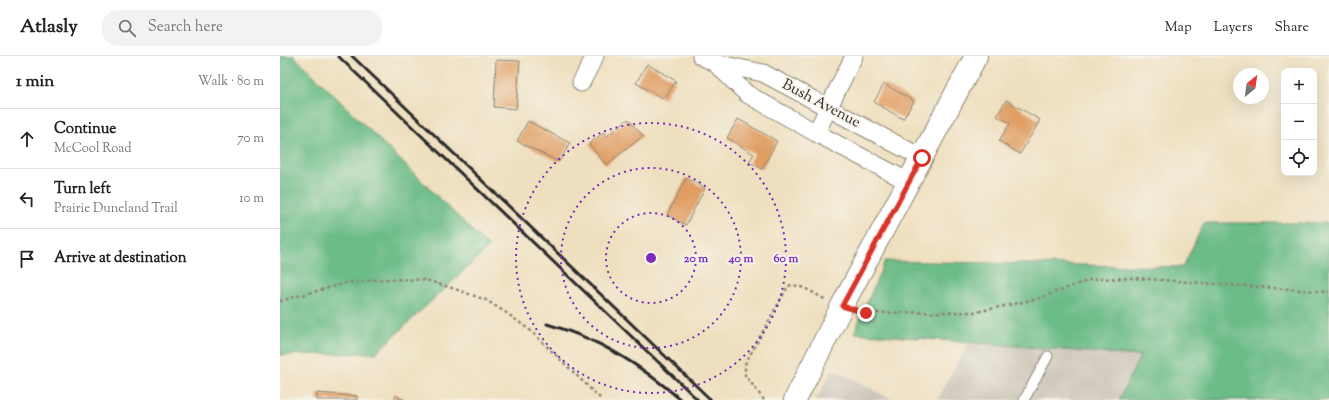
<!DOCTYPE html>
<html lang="en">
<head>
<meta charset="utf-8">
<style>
  :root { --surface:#fff; --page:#f2f2f2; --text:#222; --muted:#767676; --line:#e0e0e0 }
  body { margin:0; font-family:"Sorts Mill Goudy",serif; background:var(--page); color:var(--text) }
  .controls { position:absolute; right:12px; top:12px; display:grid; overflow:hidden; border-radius:8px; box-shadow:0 4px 16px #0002 }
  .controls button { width:36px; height:36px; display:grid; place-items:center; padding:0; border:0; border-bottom:1px solid var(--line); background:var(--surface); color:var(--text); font:20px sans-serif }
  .compass { position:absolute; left:953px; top:12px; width:36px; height:36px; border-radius:50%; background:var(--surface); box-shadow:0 4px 16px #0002; rotate:29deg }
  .stop { position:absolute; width:12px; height:12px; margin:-9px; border:3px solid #d93025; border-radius:50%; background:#fff }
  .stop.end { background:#d93025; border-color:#fff; box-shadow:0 1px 4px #0008 }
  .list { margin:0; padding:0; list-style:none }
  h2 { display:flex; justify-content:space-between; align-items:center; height:52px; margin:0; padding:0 16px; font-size:17px }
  h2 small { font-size:13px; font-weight:400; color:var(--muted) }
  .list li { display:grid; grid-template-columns:26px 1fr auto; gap:12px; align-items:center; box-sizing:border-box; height:60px; padding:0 16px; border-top:1px solid var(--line) }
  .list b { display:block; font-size:15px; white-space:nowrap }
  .list p { margin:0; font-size:13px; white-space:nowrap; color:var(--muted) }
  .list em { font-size:13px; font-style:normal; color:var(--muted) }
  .icon { flex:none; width:22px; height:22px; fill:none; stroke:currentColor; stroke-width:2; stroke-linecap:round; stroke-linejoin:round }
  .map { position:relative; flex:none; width:1049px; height:344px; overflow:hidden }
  header { display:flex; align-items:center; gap:24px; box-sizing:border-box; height:56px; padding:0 20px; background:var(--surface); border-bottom:1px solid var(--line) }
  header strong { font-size:19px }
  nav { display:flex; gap:22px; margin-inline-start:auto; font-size:14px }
  .search { width:280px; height:36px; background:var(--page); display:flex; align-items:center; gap:10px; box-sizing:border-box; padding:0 14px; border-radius:16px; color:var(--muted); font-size:15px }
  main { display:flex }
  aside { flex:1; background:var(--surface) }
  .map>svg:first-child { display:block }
</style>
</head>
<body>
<header>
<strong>Atlasly</strong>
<div class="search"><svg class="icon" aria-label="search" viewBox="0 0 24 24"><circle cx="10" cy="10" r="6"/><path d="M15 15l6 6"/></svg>Search here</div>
<nav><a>Map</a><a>Layers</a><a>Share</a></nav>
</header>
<main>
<aside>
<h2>1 min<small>Walk · 80 m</small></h2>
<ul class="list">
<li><svg class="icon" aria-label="ahead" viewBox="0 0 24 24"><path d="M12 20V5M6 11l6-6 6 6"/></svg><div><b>Continue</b><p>McCool Road</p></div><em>70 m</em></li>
<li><svg class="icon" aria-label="left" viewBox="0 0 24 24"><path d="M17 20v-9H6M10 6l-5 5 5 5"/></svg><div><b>Turn left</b><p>Prairie Duneland Trail</p></div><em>10 m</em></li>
<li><svg class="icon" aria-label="arrive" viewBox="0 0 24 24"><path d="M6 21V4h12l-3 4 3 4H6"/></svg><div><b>Arrive at destination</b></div></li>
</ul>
</aside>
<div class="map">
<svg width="1049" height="344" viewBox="0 0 1049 344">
  <rect width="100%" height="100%" fill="#f7f3e8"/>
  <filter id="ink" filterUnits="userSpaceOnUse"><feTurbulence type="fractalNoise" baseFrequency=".025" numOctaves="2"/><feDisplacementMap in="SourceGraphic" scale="8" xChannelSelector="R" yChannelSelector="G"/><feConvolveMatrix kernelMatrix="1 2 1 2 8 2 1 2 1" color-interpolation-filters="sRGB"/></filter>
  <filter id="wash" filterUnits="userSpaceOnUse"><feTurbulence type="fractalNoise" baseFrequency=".012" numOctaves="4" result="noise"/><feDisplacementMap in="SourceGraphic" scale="16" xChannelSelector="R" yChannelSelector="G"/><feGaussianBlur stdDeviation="0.9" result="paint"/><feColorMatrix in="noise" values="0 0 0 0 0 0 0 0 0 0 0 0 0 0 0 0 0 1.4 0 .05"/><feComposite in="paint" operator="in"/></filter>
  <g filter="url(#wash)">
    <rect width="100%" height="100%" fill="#eedfbe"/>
    <path fill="#cac3b8" d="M690 284 861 300 839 344H657Z
      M553 313 613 344H536Z"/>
    <path fill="#6cbc87" stroke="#4c7459" d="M0 0H14L209 191 96 297 0 299Z
      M924 167H1049V344H839L860 300 574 277 605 205 903 211Z"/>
    <g id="blocks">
      <path fill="#e09e64" d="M216 4 240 5 236 53 214 51Z
        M367 8 396 25 384 43 356 27Z
        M604 28 634 45 623 63 594 46Z
        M726 44 760 64 740 98 719 85 730 67 717 60Z
        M348 63 363 80 326 109 309 88 324 76 327 80Z
        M458 63 497 85 482 113 469 106 474 98 447 82Z
        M248 65 290 87 279 106 237 85Z
        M406 122 425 132 406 169 387 159Z
        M37 337 77 340V344H37Z
        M116 339 124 344H114Z"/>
    </g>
  </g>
  <g filter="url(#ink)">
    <use href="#blocks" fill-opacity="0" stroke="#8c8574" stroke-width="1"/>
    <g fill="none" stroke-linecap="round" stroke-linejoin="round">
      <defs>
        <path id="service" d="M744 344 768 300"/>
        <path id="minor" d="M421 0 435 7 467 38 536 77 629 126
          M435 7 483 17 642 102
          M301 27 315 0
          M536 77 574 0"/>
        <path id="tertiary" d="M515 344 562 250 696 0"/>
      </defs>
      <use href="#service" stroke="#8c8574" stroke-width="11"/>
      <use href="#minor" stroke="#8c8574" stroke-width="19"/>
      <use href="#tertiary" stroke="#8c8574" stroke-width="24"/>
      <path stroke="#8c8574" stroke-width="2.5" stroke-dasharray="3 3" stroke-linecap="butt" d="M0 245 66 227 105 223 146 224 175 233 206 244 228 258 251 275 322 344
        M579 255 586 257 696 256 757 243 812 223 854 222 1049 236
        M484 344 465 319V308L508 230C518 226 537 239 546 244"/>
      <use href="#service" stroke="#fff" stroke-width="9"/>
      <use href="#minor" stroke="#fff" stroke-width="17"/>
      <use href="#tertiary" stroke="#fff" stroke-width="22"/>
      <path stroke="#2b2b2b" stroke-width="3" d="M58 0 418 344
        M72 0 431 344
        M267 268C320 283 359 308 401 344"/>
    </g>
  </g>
  <g fill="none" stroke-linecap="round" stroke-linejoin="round" filter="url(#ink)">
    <path stroke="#d93025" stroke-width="5" d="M586 257 562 250 642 102"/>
  </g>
  <g fill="none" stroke="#7b2cbf" stroke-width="2" stroke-dasharray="2 4">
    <circle cx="371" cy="202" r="45"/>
    <circle cx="371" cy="202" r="90"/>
    <circle cx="371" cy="202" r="135"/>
  </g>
  <g text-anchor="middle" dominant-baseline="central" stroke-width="4" stroke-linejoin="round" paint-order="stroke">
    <g font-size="15" fill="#2b2b2b" stroke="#f7f3e8">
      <text transform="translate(541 48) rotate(28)">Bush Avenue</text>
    </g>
  </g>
  <circle cx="371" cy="202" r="6" fill="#7b2cbf" stroke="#f7f3e8" stroke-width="2"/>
  <g font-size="12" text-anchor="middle" font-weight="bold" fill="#7b2cbf" stroke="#f7f3e8" stroke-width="4" stroke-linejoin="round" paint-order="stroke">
    <text x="416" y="206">20 m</text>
    <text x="461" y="206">40 m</text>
    <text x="506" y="206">60 m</text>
  </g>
</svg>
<div class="controls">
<button>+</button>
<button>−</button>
<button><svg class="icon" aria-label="locate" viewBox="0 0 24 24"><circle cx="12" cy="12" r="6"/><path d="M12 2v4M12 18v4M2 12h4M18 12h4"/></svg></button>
</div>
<svg class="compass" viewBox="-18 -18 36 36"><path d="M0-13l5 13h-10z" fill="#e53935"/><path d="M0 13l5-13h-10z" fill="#767676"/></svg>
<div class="stop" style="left:642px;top:102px"></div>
<div class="stop end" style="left:586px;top:257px"></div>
</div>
</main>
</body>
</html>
